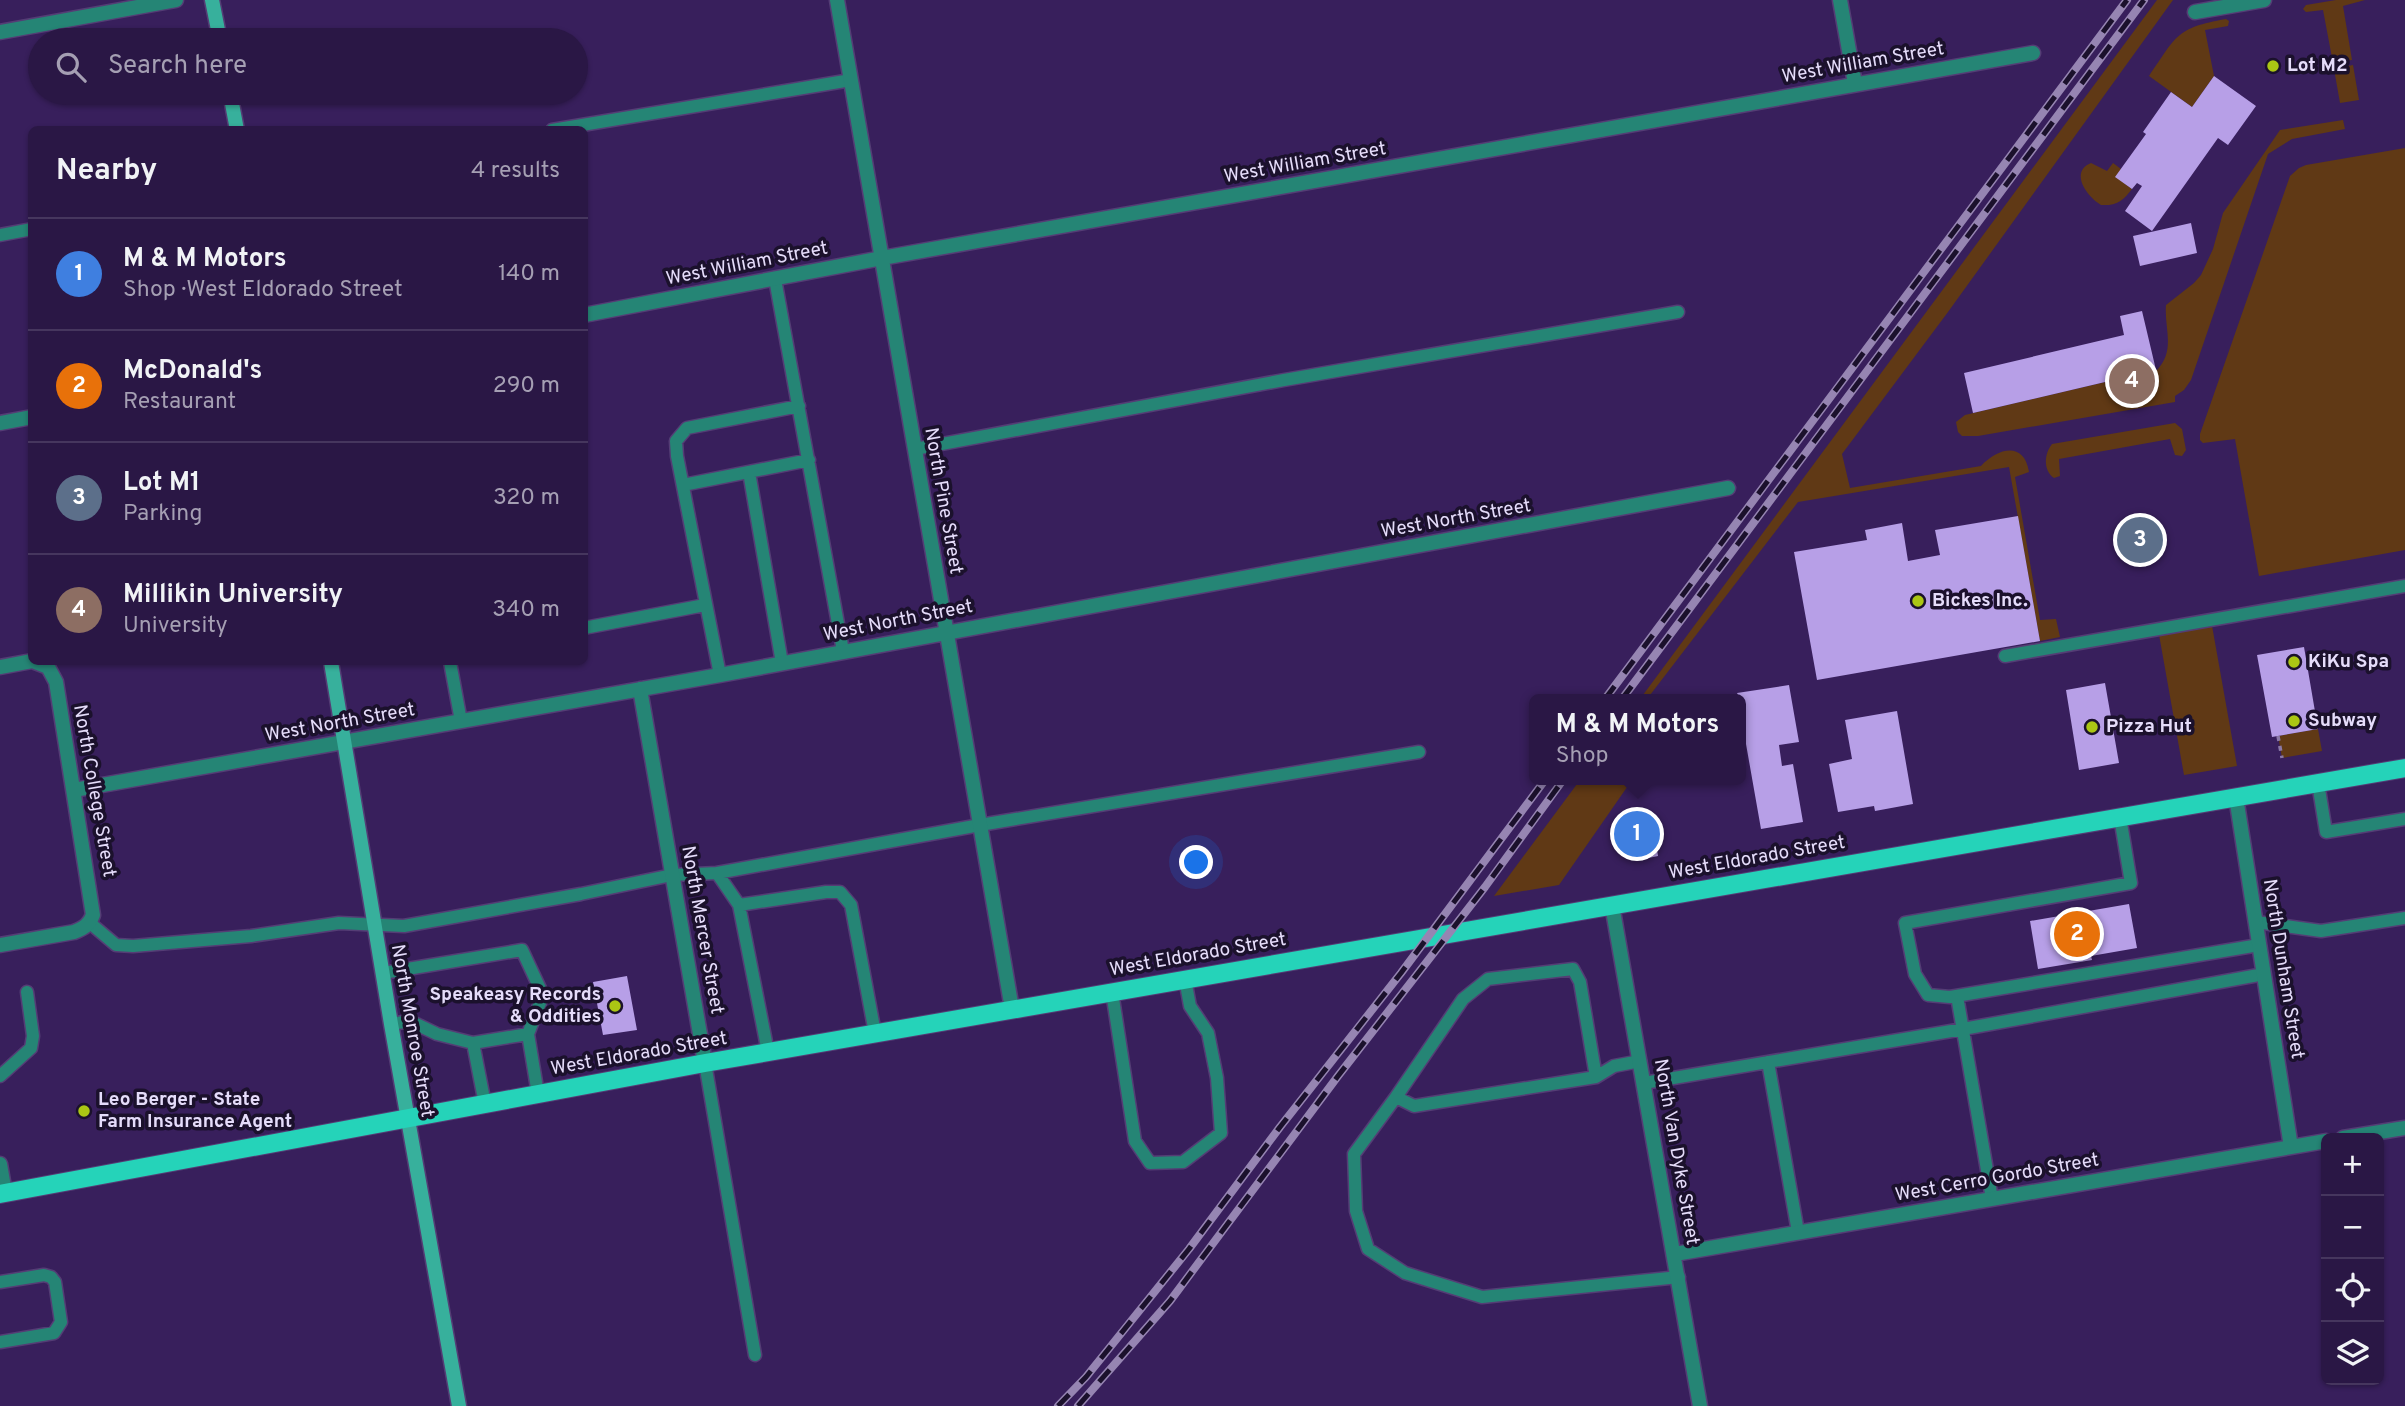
<!DOCTYPE html>
<html lang="en">
<head>
<meta charset="utf-8">
<style>
  :root { --surface:#2a1745; --page:#32204c; --text:#f1f3f6; --muted:#a59fb3; --line:#46365e; --accent:#abc614 }
  body { margin:0; font-family:Overpass,sans-serif; background:var(--page); color:var(--text) }
  .controls { position:absolute; right:21px; bottom:21px; display:grid; overflow:hidden; border-radius:10px; box-shadow:0 2px 5px #0004 }
  .controls button { width:63px; height:63px; display:grid; place-items:center; padding:0; border:0; border-bottom:2px solid var(--line); background:var(--surface); color:var(--text); font:35px sans-serif }
  .you { position:absolute; left:1197px; top:863px; width:24px; height:24px; margin:-18px; border:5px solid #fff; border-radius:50%; background:#1a73e8; box-shadow:0 0 0 10px #1a73e833 }
  .badge { display:grid; place-items:center; width:46px; height:46px; border-radius:50%; background:var(--accent); color:#fff; font-size:23px; font-weight:700 }
  .pin { position:absolute; translate:-50% -50%; border:4px solid #fff; box-shadow:0 2px 7px #0006 }
  .popup { position:absolute; left:1529px; top:694px; width:217px; height:91px; box-sizing:border-box; display:grid; place-content:center; border-radius:10px; background:var(--surface); filter:drop-shadow(0 2px 5px #0005); font-size:23px; white-space:nowrap; color:var(--muted) }
  .popup b { font-size:26px; color:var(--text) }
  .popup::after { content:''; position:absolute; left:50%; top:100%; margin-left:-14px; border:14px solid transparent; border-top-color:var(--surface) }
  .list { margin:0; padding:0; list-style:none }
  h2 { display:flex; justify-content:space-between; align-items:center; height:91px; margin:0; padding:0 28px; font-size:30px }
  h2 small { font-size:23px; font-weight:400; color:var(--muted) }
  .list li { display:grid; grid-template-columns:46px 1fr auto; gap:21px; align-items:center; box-sizing:border-box; height:112px; padding:0 28px; border-top:2px solid var(--line) }
  .list b { display:block; font-size:26px; white-space:nowrap }
  .list p { margin:0; font-size:23px; white-space:nowrap; color:var(--muted) }
  .list em { font-size:23px; font-style:normal; color:var(--muted) }
  .icon { flex:none; width:38px; height:38px; fill:none; stroke:currentColor; stroke-width:2; stroke-linecap:round; stroke-linejoin:round }
  .map { position:relative; flex:none; width:2405px; height:1406px; overflow:hidden }
  .search { position:absolute; background:var(--surface); box-shadow:0 2px 5px #0004; left:28px; top:28px; width:560px; height:77px; display:flex; align-items:center; gap:18px; box-sizing:border-box; padding:0 24px; border-radius:38px; color:var(--muted); font-size:26px }
  .panel { position:absolute; background:var(--surface); box-shadow:0 2px 5px #0004; left:28px; top:126px; width:560px; height:539px; border-radius:10px }
  .map>svg:first-child { display:block }
</style>
</head>
<body>
<div class="map">
<svg width="2405" height="1406" viewBox="0 0 2405 1406">
  <rect width="100%" height="100%" fill="#381f5c"/>
  <path fill="#603915" d="M2157 0H2173L1948 312 1842 454 1850 488 1981 466C1998 448 2024 441 2029 472L2015 477 2040 620 2056 619 2060 637 2040 641 2009 467 1798 502 1647 699H1640Z
    M2336 0H2365L2343 6 2352 60 2333 63 2323 10 2306 12 2303 9 2306 5Z
    M2226 19 2229 21 2228 26 2205 30 2214 76 2192 107 2149 76C2177 36 2175 28 2226 19Z
    M2353 65 2359 100 2340 103 2334 69Z
    M2343 120 2345 129 2292 139 2268 154 2191 380 2184 390 2175 396V402L1978 436H1962L1958 432 1956 422 1965 415 2157 370C2176 350 2164 328 2166 305L2194 283 2201 275 2213 249 2223 213 2280 130Z
    M2405 148V550L2259 576 2235 439 2203 443 2200 440V434L2290 176 2299 168 2306 165Z
    M2091 163 2107 171 2113 163 2121 169 2116 177 2132 189C2123 201 2116 206 2101 205 2087 197 2069 172 2091 163Z
    M2175 423 2182 429 2186 450 2182 456 2175 455 2170 439 2059 459 2060 476 2054 478C2043 471 2044 454 2052 444Z
    M2211 620 2237 766 2184 775 2158 629Z
    M2318 729 2322 751 2282 758 2278 736Z
    M1580 780H1632L1559 885 1494 896Z"/>
  <path fill="#b79fe7" d="M2214 76 2256 106 2228 145 2218 138 2152 231 2125 211 2142 186 2137 183 2132 189 2115 177 2146 134 2143 132 2171 92 2192 107Z
    M2191 223 2197 253 2140 266 2133 236Z
    M2142 311 2156 370 1973 413 1964 373 2124 335 2120 316Z
    M2018 516 2040 641 1817 680 1794 552 1867 540 1865 530 1902 523 1908 561 1940 555 1935 530Z
    M2304 647 2318 729 2272 737 2257 655Z
    M2105 683 2119 763 2079 770 2066 690Z
    M1789 685 1799 742 1779 745 1782 766 1793 764 1803 822 1761 829 1740 710V699L1737 693Z
    M1897 711 1913 804 1875 811 1874 806 1838 812 1829 764 1852 759 1845 720Z
    M1652 817 1658 856 1639 860 1636 845 1622 847 1618 823Z
    M2129 904 2137 948 2091 956 2092 960 2038 969 2030 921Z
    M627 976 637 1030 603 1035 593 982Z"/>
  <g fill="none" stroke-linecap="round" stroke-linejoin="round">
    <defs>
      <path id="lane" d="M552 130 851 80
        M0 235 32 229
        M775 279 843 651
        M915 449 1284 380 1678 312
        M749 472 782 663
        M683 485 809 460
        M584 628 705 605
        M2005 656 2405 586
        M450 662 461 721
        M720 675 677 456 676 441 687 428 799 406
        M2318 783 2326 832 2405 819
        M2120 817 2131 883 1905 923 1915 974 1928 995 1950 997 2259 945
        M717 873 980 825 1419 752
        M739 905 768 1052
        M2256 922 2321 931 2405 918
        M90 923 116 945 133 946 251 936 339 923 404 926 581 894 672 875 717 873 739 905 826 892H840L851 905 875 1033
        M383 973 522 950 543 995 528 1034
        M1112 992 1135 1141 1150 1163 1183 1162 1221 1133 1217 1078 1208 1033 1190 1006 1185 979
        M1957 996 1992 1199
        M391 1024 410 1021 437 1034 473 1043
        M1768 1062 1798 1232
        M705 1063 755 1355
        M0 1076 31 1048 33 1036 27 992
        M1596 1077 1580 982 1573 969 1488 979 1463 999 1396 1097 1414 1106 1596 1077 1614 1066 1640 1061
        M1644 1083 1963 1029 2264 974
        M1396 1097 1354 1154 1356 1211 1368 1249 1405 1273 1482 1297 1679 1277
        M485 1104 473 1043 528 1034 538 1094
        M0 1282 44 1275 51 1277 55 1282 61 1322 54 1333 0 1342"/>
      <path id="street" d="M837 0 1012 1009
        M1840 0 1855 84
        M2195 12 2264 0
        M0 32 176 0
        M584 315 882 258 2033 53
        M0 423 32 417
        M0 667 32 661
        M640 689 705 1063
        M74 790 720 675 1728 488
        M2236 797 2291 1147
        M1612 905 1700 1406
        M0 945 74 932C84 928 89 925 93 915L56 682 48 667 35 662
        M2343 1138 2405 1128
        M0 1164 5 1193
        M1675 1254 2326 1141"/>
      <path id="secondary" d="M212 0 220 40
        M230 93 237 130
        M331 662 391 1024 459 1406"/>
      <path id="primary" d="M0 1194 705 1063 2405 768"/>
    </defs>
    <use href="#lane" stroke="#543d75" stroke-width="15"/>
    <use href="#street" stroke="#543d75" stroke-width="17"/>
    <use href="#secondary" stroke="#543d75" stroke-width="17"/>
    <use href="#primary" stroke="#543d75" stroke-width="20"/>
    <path stroke="#8b79a8" stroke-width="3.5" stroke-dasharray="5 5" stroke-linecap="butt" d="M2278 736 2282 758"/>
    <use href="#lane" stroke="#258575" stroke-width="12"/>
    <use href="#street" stroke="#258575" stroke-width="14"/>
    <use href="#secondary" stroke="#37b09c" stroke-width="14"/>
    <use href="#primary" stroke="#25d3b9" stroke-width="18"/>
    <defs>
      <path id="rail" d="M1605 699 2127 0
        M1622 699 2144 0
        M1058 1406 1086 1377 1189 1249 1280 1127 1401 973 1545 780
        M1078 1406 1170 1301 1338 1076 1485 887 1563 780"/>
    </defs>
    <use href="#rail" stroke="#9685b2" stroke-width="8"/>
    <use href="#rail" stroke="#1b112c" stroke-width="5" stroke-dasharray="16" stroke-linecap="butt"/>
  </g>
  <g fill="#abc614" stroke="#1b112c" stroke-width="2.5">
    <circle cx="2273" cy="66" r="7"/>
    <circle cx="1918" cy="601" r="7"/>
    <circle cx="2294" cy="662" r="7"/>
    <circle cx="2294" cy="721" r="7"/>
    <circle cx="2092" cy="727" r="7"/>
    <circle cx="615" cy="1006" r="7"/>
    <circle cx="84" cy="1111" r="7"/>
  </g>
  <g text-anchor="middle" dominant-baseline="central" stroke-width="7" stroke-linejoin="round" paint-order="stroke">
    <g font-size="19" fill="#e5dcfa" stroke="#1b112c">
      <text transform="translate(1863 63) rotate(-10)">West William Street</text>
      <text transform="translate(1305 163) rotate(-10)">West William Street</text>
      <text transform="translate(747 264) rotate(-11)">West William Street</text>
      <text transform="translate(943 501) rotate(80)">North Pine Street</text>
      <text transform="translate(1456 519) rotate(-10)">West North Street</text>
      <text transform="translate(898 621) rotate(-11)">West North Street</text>
      <text transform="translate(340 723) rotate(-10)">West North Street</text>
      <text transform="translate(94 791) rotate(80)">North College Street</text>
      <text transform="translate(1757 858) rotate(-10)">West Eldorado Street</text>
      <text transform="translate(702 930) rotate(80)">North Mercer Street</text>
      <text transform="translate(1198 955) rotate(-10)">West Eldorado Street</text>
      <text transform="translate(2283 969) rotate(81)">North Dunham Street</text>
      <text transform="translate(412 1031) rotate(80)">North Monroe Street</text>
      <text transform="translate(639 1054) rotate(-10)">West Eldorado Street</text>
      <text transform="translate(1676 1152) rotate(80)">North Van Dyke Street</text>
      <text transform="translate(1997 1178) rotate(-10)">West Cerro Gordo Street</text>
    </g>
    <g font-size="19" font-weight="bold" fill="#e5dcfa" stroke="#1b112c" text-anchor="start">
      <text x="2287" y="66">Lot M2</text>
      <text x="1932" y="601">Bickes Inc.</text>
      <text x="2308" y="662">KiKu Spa</text>
      <text x="2308" y="721">Subway</text>
      <text x="2106" y="727">Pizza Hut</text>
      <text x="601" y="995" text-anchor="end">Speakeasy Records<tspan x="601" dy="22">&amp; Oddities</tspan></text>
      <text x="98" y="1100">Leo Berger - State<tspan x="98" dy="22">Farm Insurance Agent</tspan></text>
    </g>
  </g>
</svg>
<div class="controls">
<button>+</button>
<button>−</button>
<button><svg class="icon" aria-label="locate" viewBox="0 0 24 24"><circle cx="12" cy="12" r="6"/><path d="M12 2v4M12 18v4M2 12h4M18 12h4"/></svg></button>
<button><svg class="icon" aria-label="layers" viewBox="0 0 24 24"><path d="M12 4l9 5-9 5-9-5zM3 14l9 5 9-5"/></svg></button>
</div>
<div class="you"></div>
<div class="pin badge" style="left:1637px;top:834px;background:#3f7fe0">1</div>
<div class="popup"><b>M &amp; M Motors</b>Shop</div>
<div class="pin badge" style="left:2077px;top:934px;background:#e8710a">2</div>
<div class="pin badge" style="left:2140px;top:540px;background:#5c6f8a">3</div>
<div class="pin badge" style="left:2132px;top:381px;background:#8d6e63">4</div>
<div class="search"><svg class="icon" aria-label="search" viewBox="0 0 24 24"><circle cx="10" cy="10" r="6"/><path d="M15 15l6 6"/></svg>Search here</div>
<section class="panel">
<h2>Nearby<small>4 results</small></h2>
<ul class="list">
<li><span class="badge" style="background:#3f7fe0">1</span><div><b>M &amp; M Motors</b><p>Shop · West Eldorado Street</p></div><em>140 m</em></li>
<li><span class="badge" style="background:#e8710a">2</span><div><b>McDonald's</b><p>Restaurant</p></div><em>290 m</em></li>
<li><span class="badge" style="background:#5c6f8a">3</span><div><b>Lot M1</b><p>Parking</p></div><em>320 m</em></li>
<li><span class="badge" style="background:#8d6e63">4</span><div><b>Millikin University</b><p>University</p></div><em>340 m</em></li>
</ul>
</section>
</div>
</body>
</html>
